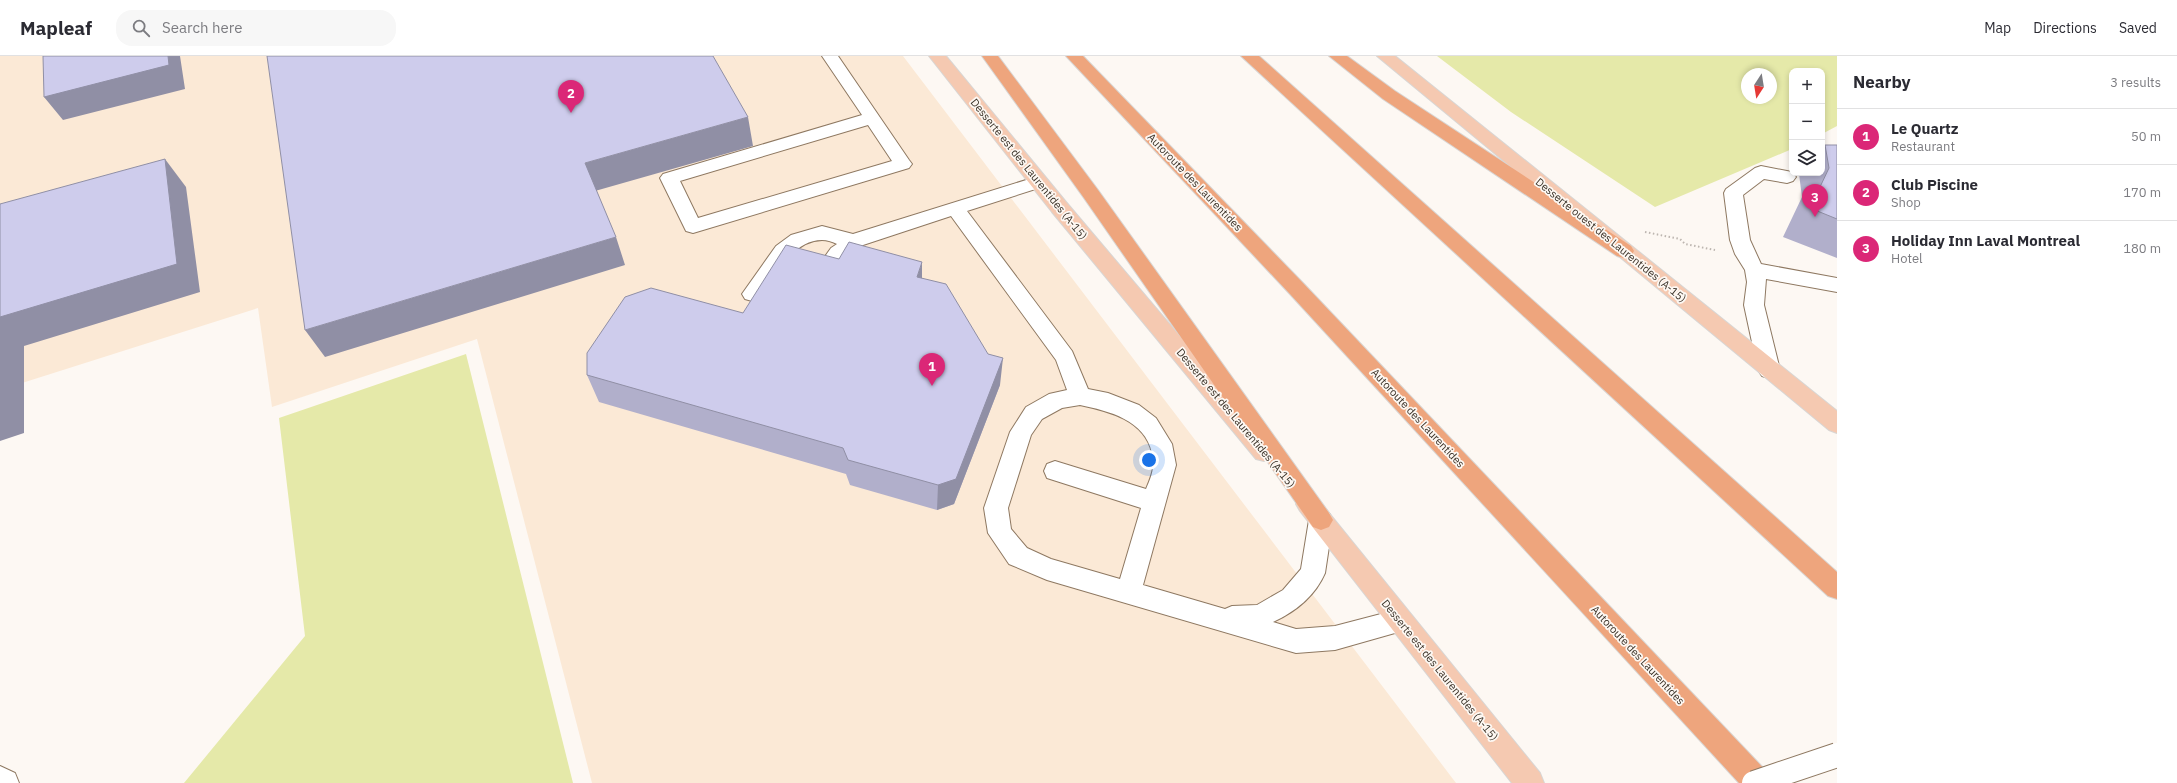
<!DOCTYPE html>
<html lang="en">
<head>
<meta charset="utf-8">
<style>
  :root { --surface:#fff; --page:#f7f7f7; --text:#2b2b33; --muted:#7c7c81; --line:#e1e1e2; --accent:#db2777 }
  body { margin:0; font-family:"IBM Plex Sans",sans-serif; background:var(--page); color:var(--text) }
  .controls { position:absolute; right:12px; top:12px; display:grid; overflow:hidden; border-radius:8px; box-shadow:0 2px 6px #0003 }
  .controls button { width:36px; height:36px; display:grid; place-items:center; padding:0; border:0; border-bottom:1px solid var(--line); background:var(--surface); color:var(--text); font:20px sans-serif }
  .compass { position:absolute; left:1741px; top:12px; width:36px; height:36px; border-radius:50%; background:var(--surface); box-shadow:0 2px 6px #0003; rotate:192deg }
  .you { position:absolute; left:1149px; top:404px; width:14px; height:14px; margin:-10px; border:3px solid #fff; border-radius:50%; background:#1a73e8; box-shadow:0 0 0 6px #1a73e833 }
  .badge { display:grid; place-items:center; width:26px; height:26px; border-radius:50%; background:var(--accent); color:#fff; font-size:13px; font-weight:700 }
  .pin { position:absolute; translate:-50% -33px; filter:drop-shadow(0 1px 2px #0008) }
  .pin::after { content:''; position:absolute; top:21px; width:14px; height:12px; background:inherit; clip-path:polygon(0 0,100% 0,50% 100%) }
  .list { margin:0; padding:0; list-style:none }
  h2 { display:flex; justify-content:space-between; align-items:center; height:52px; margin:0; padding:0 16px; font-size:17px }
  h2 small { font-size:13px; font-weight:400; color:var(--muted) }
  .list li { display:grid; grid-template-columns:26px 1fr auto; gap:12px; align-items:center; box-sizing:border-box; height:56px; padding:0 16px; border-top:1px solid var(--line) }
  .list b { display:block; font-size:15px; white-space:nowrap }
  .list p { margin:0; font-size:13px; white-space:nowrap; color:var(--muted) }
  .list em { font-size:13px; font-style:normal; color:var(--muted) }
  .icon { flex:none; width:22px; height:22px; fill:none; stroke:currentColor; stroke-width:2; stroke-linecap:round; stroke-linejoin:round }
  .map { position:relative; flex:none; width:1837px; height:727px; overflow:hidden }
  header { display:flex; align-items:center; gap:24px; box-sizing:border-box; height:56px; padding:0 20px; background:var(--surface); border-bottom:1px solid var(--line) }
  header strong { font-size:19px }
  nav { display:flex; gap:22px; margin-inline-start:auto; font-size:14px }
  .search { width:280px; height:36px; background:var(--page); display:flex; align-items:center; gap:10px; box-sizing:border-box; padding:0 14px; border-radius:16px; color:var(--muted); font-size:15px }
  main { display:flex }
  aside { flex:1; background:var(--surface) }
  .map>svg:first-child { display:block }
</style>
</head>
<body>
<header>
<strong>Mapleaf</strong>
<div class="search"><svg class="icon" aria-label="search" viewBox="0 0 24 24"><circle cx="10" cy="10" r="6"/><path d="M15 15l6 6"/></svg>Search here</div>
<nav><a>Map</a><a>Directions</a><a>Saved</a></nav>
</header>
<main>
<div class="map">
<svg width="1837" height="727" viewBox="0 0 1837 727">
  <rect width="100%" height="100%" fill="#fdf8f3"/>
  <path fill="#fbe9d6" d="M0 0H903L1456 727H592L477 283 272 351 258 252 0 334Z"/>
  <path fill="#e5e9a9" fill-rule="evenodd" d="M1437 0H1837V70L1822 78V15H1792V93L1655 151 1511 56ZM1747 18H1771V42H1747Z
    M466 298 573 727H184L305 580 279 362Z"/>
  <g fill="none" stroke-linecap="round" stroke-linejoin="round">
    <defs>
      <path id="minor" d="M822 0H838L909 104 912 108 909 112 693 177 686 175 660 122 663 118 862 59ZM868 69 892 105 698 162 680 125Z
        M1761 110 1792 116 1796 121 1793 125 1787 127 1764 123 1743 139 1750 184 1761 208 1837 222V236L1766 223 1764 249 1780 314 1776 320 1769 322 1762 320 1758 314 1744 249 1747 226 1745 214 1735 198 1730 184 1724 137 1726 133 1755 112Z
        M1039 120 1045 122 1048 126 1045 130 967 155 1072 295 1088 333 1108 337 1139 349 1156 362 1172 388 1176 409 1143 529 1225 553 1232 550 1257 549 1283 534 1301 513 1309 464 1313 457 1321 454 1329 457 1333 464 1325 517C1315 540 1295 556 1273 566L1296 573 1335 570 1400 553 1409 557 1413 565 1409 573 1335 594 1296 597 1047 524 1009 508 988 477 984 452 1010 376 1026 351 1049 338 1067 334 1056 304 951 160 860 190 845 202 831 221 824 223 817 221 814 216 831 192 837 188C833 186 827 184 822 184 792 184 774 222 759 243L752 245 745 243 742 238 776 190 791 179 822 170 853 178ZM1080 349C1109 355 1145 364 1152 397 1152 401 1154 406 1153 410 1153 417 1149 426 1146 433L1055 405 1047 408 1044 415 1047 422 1141 452 1120 523 1051 503 1027 492 1011 473 1008 452 1031 379 1042 363 1062 352Z
        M0 710 15 717 19 727H0Z"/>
      <path id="major" d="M929 0H946L1066 146 1272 389 1275 396 1272 403 1264 405 1256 403 1052 156Z
        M1377 0H1395L1837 355V377L1829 374Z
        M1308 438 1316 441 1540 717 1544 727H1512L1300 455 1296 448 1300 441Z"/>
      <path id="highway" d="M982 0H998L1098 134 1329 457 1333 464 1329 471 1321 474 1313 471 1084 142Z
        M1066 0H1083L1303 227 1768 717 1772 727H1739L1289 237Z
        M1241 0H1259L1837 516V543L1828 540Z
        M1329 0H1347L1395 35 1631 190 1634 195 1631 200 1624 202 1617 200 1383 43Z"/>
    </defs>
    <use href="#minor" stroke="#8e7861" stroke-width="2"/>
    <use href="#major" stroke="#d8d6d4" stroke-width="2"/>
    <use href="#highway" stroke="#d8d6d4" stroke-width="2"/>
    <path stroke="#bdb6b0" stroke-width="2" stroke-dasharray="1.5 2.5" stroke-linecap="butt" d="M1645 176 1680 183 1685 188 1715 194"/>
    <use href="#minor" fill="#fff" fill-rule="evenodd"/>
    <use href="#major" fill="#f5c9b1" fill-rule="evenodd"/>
    <use href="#highway" fill="#eea57d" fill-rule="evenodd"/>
    <defs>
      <path id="minor-bridge" d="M1754 727 1837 699"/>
    </defs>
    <use href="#minor-bridge" stroke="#8e7861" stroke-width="26" stroke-linecap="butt"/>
    <use href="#minor-bridge" stroke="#fff" stroke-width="24"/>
  </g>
  <path fill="#b1afcb" d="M1825 89H1837V202L1783 181 1802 141 1799 118 1822 117V92Z
    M839 203 922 222 1000 329 954 448 937 454 850 429 846 418 599 346 587 319 743 257Z"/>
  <path fill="#908fa5" d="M168 0H180L185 33 63 64 44 41Z
    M748 61 753 90 595 135 585 107Z
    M165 103 186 131 200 236 24 290V377L0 385V261Z
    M616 181 625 209 325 301 305 274Z
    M922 206V234L917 221Z
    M1003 302 1000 329 954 448 937 454 938 429Z"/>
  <path fill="#ceccec" stroke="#908fa5" d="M43 0H168L169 9 44 41Z
    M267 0H713L748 61 585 107 616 181 305 274Z
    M1825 89H1837V163L1810 152 1829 112Z
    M165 103 177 208 0 261V148Z
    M849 186 922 206 917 221 946 228 988 298 1003 302 956 423 938 429 848 404 843 392 587 319V297L625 241 651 232 743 257 786 189 839 203Z"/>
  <g text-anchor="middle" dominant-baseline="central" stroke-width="3.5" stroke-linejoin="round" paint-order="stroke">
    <g font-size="11" fill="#3a3127" stroke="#fdf8f3">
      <text transform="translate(1029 113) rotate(51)">Desserte est des Laurentides (A-15)</text>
      <text transform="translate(1195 126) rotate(46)">Autoroute des Laurentides</text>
      <text transform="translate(1611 184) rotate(39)">Desserte ouest des Laurentides (A-15)</text>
      <text transform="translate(1236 362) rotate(50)">Desserte est des Laurentides (A-15)</text>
      <text transform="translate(1418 362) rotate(47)">Autoroute des Laurentides</text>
      <text transform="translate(1638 599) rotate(47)">Autoroute des Laurentides</text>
      <text transform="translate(1440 614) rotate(51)">Desserte est des Laurentides (A-15)</text>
    </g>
  </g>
</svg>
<div class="controls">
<button>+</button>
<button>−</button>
<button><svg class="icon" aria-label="layers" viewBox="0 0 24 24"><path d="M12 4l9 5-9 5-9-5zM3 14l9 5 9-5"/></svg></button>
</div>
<svg class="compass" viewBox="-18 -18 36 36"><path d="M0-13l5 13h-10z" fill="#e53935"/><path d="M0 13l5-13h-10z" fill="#7c7c81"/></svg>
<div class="you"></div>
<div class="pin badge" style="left:932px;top:330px">1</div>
<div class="pin badge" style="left:571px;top:57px">2</div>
<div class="pin badge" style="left:1815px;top:161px">3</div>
</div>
<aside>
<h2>Nearby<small>3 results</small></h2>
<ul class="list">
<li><span class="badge">1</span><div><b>Le Quartz</b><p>Restaurant</p></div><em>50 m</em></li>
<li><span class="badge">2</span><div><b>Club Piscine</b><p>Shop</p></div><em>170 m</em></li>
<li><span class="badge">3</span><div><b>Holiday Inn Laval Montreal</b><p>Hotel</p></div><em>180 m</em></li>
</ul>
</aside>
</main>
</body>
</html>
